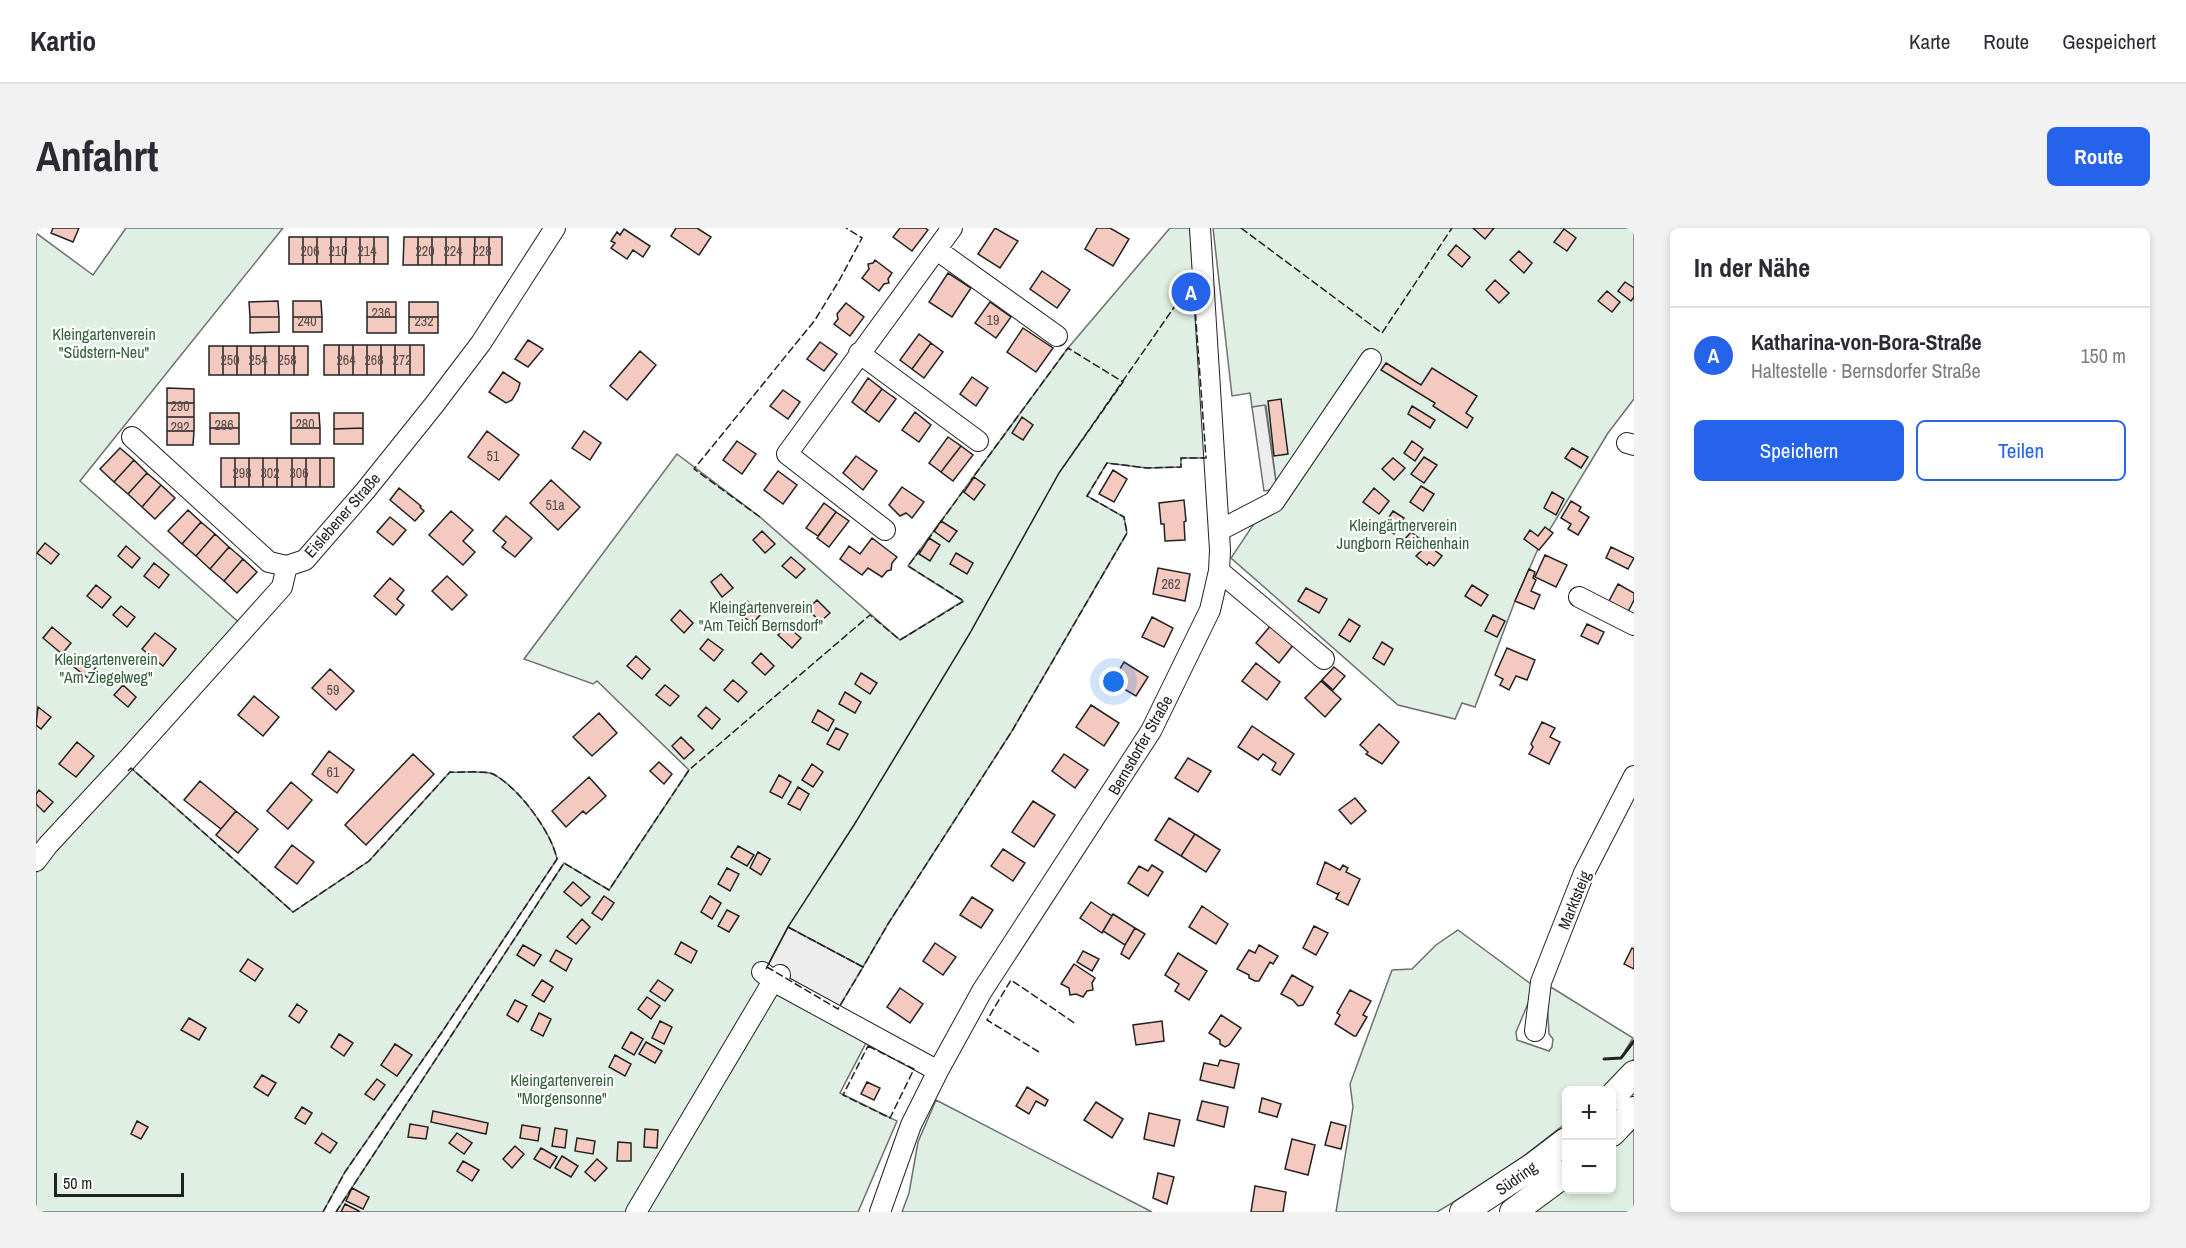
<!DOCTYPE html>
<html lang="de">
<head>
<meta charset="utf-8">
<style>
  :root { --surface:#fff; --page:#f2f2f3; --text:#2b2b33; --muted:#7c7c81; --line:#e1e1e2; --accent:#2563eb }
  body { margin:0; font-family:"Archivo Narrow",sans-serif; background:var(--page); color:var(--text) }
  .controls { position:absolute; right:18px; bottom:18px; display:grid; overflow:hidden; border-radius:9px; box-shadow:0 3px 9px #0003 }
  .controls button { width:54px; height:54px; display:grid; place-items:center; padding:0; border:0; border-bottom:2px solid var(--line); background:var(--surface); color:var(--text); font:30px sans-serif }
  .scale { position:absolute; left:18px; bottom:15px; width:130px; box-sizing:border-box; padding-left:6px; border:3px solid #222; border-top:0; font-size:16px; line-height:21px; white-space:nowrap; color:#222; -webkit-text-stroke:4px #fff; paint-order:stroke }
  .you { position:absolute; left:1078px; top:454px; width:21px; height:21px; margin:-15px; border:4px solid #fff; border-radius:50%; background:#1a73e8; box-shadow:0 0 0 9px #1a73e833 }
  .badge { display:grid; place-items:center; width:39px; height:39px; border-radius:50%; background:var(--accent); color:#fff; font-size:20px; font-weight:700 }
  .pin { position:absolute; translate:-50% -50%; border:3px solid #fff; box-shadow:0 2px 6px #0006 }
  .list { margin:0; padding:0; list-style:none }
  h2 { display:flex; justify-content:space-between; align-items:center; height:78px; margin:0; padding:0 24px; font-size:26px }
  h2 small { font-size:20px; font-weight:400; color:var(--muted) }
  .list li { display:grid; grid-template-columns:39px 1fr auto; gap:18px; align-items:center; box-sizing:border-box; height:96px; padding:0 24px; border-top:2px solid var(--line) }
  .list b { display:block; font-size:22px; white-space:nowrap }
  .list p { margin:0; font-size:20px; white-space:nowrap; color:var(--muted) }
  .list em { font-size:20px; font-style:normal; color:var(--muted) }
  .actions { display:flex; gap:12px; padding:18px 24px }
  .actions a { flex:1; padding:14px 0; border:2px solid var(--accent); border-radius:9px; text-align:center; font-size:21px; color:var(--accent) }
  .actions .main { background:var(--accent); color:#fff }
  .map { position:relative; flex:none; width:1598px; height:984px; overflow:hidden; border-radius:9px }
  header { display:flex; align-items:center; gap:36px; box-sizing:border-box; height:84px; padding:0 30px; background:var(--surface); border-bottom:2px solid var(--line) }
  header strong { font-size:28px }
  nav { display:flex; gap:33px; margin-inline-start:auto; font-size:21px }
  .intro { display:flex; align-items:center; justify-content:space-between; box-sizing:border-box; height:144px; padding:0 36px }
  h1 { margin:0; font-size:42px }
  .button { padding:15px 27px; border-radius:9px; background:var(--accent); color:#fff; font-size:21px; font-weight:700 }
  main { display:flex; gap:36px; padding:0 36px }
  aside { flex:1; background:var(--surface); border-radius:9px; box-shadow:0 3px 9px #0003 }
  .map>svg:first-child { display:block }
</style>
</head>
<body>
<header>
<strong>Kartio</strong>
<nav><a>Karte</a><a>Route</a><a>Gespeichert</a></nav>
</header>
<div class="intro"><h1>Anfahrt</h1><a class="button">Route</a></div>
<main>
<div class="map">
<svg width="1598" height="984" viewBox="0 0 1598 984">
  <rect width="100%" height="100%" fill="#fff"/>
  <path fill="#e0efe3" stroke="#6f6f6f" stroke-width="1.5" d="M90 0H247L44 253 207 398 0 617V5L57 47Z
    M1134 0H1154L1170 230H1145V239L1111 240 1071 235 1051 268 1088 289 1091 305 976 503 852 696 827 739 752 700 729 754 596 984H300L528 635 573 662 653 542 561 453 557 456 488 431 641 226 724 289 864 412 927 373 872 338 1032 120Z
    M1177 0H1598V171L1572 205 1502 321 1479 373 1439 479 1426 475 1419 491 1362 477 1195 330 1241 261 1230 178 1216 179 1214 165 1196 168Z
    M95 540 257 684 333 633 414 544C424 545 449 542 457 546 482 559 515 603 521 631L406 804 309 944 287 984H0V645L17 621Z
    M1422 702 1499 759 1480 804 1481 812 1513 823 1516 819 1517 811 1513 806 1510 756 1597 810 1589 823 1598 813V831L1568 862H1530V895L1465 946 1401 984H1300L1317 879 1314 856 1356 742 1376 741 1400 717Z
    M740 766H749L832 811 804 865 861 893 822 984H603Z
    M900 872 1116 984H866L873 965 882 914Z
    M1598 895V984H1492L1530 955V962H1576V916Z"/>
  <path fill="#ededed" stroke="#6f6f6f" stroke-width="1.5" d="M1229 177 1241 261 1228 263 1216 179Z
    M752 699 827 739 802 781 731 739Z"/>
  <path fill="#f3c9c0" stroke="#222" stroke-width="1.5" d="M17 0H43L37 14 15 5Z
    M640 0H661L675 9 663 27 635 8Z
    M864 0H889L892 2 876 23 857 9Z
    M959 0 982 13 964 40 942 26Z
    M1061 0H1074L1093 11 1077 38 1049 21Z
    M1437 0H1458L1449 11Z
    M588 1 614 18 607 29 597 22 591 31 575 20 579 15 575 13 581 4 584 7Z
    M1528 1 1540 10 1531 23 1518 14Z
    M253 9H267V36H253Z
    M267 9H281V36H267Z
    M281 9H295V36H281Z
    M295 9H310L309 36H295Z
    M310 9H324V36H309Z
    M324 9H338V36H324Z
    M338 9H352V36H338Z
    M368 9H382V37H367Z
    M382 9H396V37H382Z
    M396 9H410V37H396Z
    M410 9H424V37H410Z
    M424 9H439L438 37H424Z
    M439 9H453V37H438Z
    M453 9H466V37H453Z
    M1420 17 1434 29 1426 39 1412 27Z
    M1483 23 1496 35 1488 45 1474 32Z
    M839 32 856 45 852 51 853 55 848 56 843 63 826 50 833 41 832 36 837 35Z
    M1006 43 1034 62 1021 80 994 61Z
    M912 45 935 60 916 89 893 74Z
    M1459 52 1473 65 1463 75 1450 62Z
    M1589 54 1598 60V69L1595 73 1582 63Z
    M1571 63 1584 74 1576 84 1562 73Z
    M242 73 243 89H214L213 74Z
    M257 73H285L286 89H257Z
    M331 74H360V89H331Z
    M373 74H402V89H373Z
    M954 74 975 89 960 110 939 95Z
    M810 75 828 89 814 108 798 96 802 91 801 86Z
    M214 89H243V104L214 105Z
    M257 89H286V104H257Z
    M331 89H360V105H331Z
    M373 89H402V105H373Z
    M987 100 1017 120 1000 144 971 124Z
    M883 106 895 115 876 141 864 132Z
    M492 112 507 121 492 139 479 131Z
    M784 114 801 126 788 143 771 131Z
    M895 115 907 124 888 150 876 141Z
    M288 117H303V147H288Z
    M303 117H317V147H303Z
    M317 117H331V147H317Z
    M331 117H345V147H331Z
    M345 117H359V147H345Z
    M359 117H374V147H359Z
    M374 117H388V147H374Z
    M173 118H187V147H173Z
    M187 118H201V147H187Z
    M201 118H215V147H201Z
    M215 118H229V147H215Z
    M229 118H243V147H229Z
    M243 118H258V147H243Z
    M258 118H272V147H258Z
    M604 123 620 137 591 172 574 158Z
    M1350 135 1385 157 1396 140 1441 168 1430 185 1437 190 1431 200 1397 178 1399 175 1345 142Z
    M467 144 484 155 482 162 476 172 470 175 453 164Z
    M936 149 952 160 940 178 924 166Z
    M832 150 846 161 829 184 816 174Z
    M131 160 158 161V175H131Z
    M846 161 860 171 843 194 829 184Z
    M747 162 764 174 752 191 734 178Z
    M1245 171 1252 226 1238 228 1232 173Z
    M131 175H158V189H131Z
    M1376 178 1399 192 1394 200 1372 186Z
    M879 184 895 197 883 214 866 202Z
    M174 185H203V200H174Z
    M255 185H283L284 200H255Z
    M298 185H327V200L298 201Z
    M131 189H158V203H131Z
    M986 189 997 197 987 212 976 205Z
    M174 200H203V216H174Z
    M255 200H284V216H255Z
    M327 200V216H298V201Z
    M131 203H158L157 217H131Z
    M451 203 483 227 463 252 432 229Z
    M548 203 565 215 554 232 536 220Z
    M912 209 925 218 905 244 893 235Z
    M701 213 720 226 706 246 687 232Z
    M1376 213 1387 221 1379 233 1368 225Z
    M925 218 937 227 917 253 905 244Z
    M84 220 98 232 78 254 64 241Z
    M1536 220 1552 229 1545 240 1529 230Z
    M820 228 841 243 827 262 807 245Z
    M1388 229 1401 237 1388 255 1375 246Z
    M185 230H199V259H185Z
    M199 230H213V259H199Z
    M213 230H227V259H213Z
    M227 230H241V259H227Z
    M241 230H256V259H241Z
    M256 230H270V259H256Z
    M270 230H284V259H270Z
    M284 230H298V259H284Z
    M1357 230 1369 240 1358 252 1346 241Z
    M98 232 111 245 92 266 78 254Z
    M1077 242 1091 251 1078 274 1063 266Z
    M742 243 761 257 747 276 728 262Z
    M111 245 125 257 106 279 92 266Z
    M938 249 949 257 938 272 928 264Z
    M515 252 544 279 522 302 494 275Z
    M125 257 139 270 119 291 106 279Z
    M1385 258 1398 266 1387 283 1374 274Z
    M866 259 888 274 876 290 870 285 864 288 853 277Z
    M363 260 385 278 384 279 388 283 379 293 354 272Z
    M1338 260 1353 273 1343 286 1327 274Z
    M1516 264 1528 271 1520 287 1508 280Z
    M1148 272 1150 293 1148 294 1149 312 1129 313 1128 296H1125L1123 275Z
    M1535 273 1545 279 1543 283 1553 289 1542 307 1532 301 1535 296 1525 290Z
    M788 275 800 284 782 308 770 300Z
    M152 282 165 294 146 316 132 303Z
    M415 283 437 302 427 313 439 324 427 337 393 307Z
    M1357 283 1368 290 1358 306 1347 298Z
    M800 284 813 293 793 319 781 310Z
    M470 288 496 310 479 329 466 319 470 314 457 303Z
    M354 289 370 302 357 317 341 304Z
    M905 293 921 303 913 314 898 303Z
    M165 294 179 306 160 328 146 316Z
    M1509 299 1517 305 1503 322 1488 311 1494 302 1502 308Z
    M726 303 739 316 729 325 717 312Z
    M1375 304 1406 328 1398 338 1393 334 1391 337 1380 328 1385 323 1369 311Z
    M179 306 193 319 174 341 160 328Z
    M836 310 861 329 856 335 855 342 851 343 846 349 832 340 826 347 804 331 813 318 824 326Z
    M893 310 904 317 894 333 883 326Z
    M9 315 23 326 15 336 1 325Z
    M90 318 104 330 96 340 82 328Z
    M193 319 207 331 188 353 174 341Z
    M1575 319 1598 330 1592 341 1570 330Z
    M920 325 937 335 931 346 914 336Z
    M1509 327 1531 337 1520 359 1499 349Z
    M755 329 769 341 760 350 746 338Z
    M207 331 221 344 201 365 188 353Z
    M118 335 133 347 123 360 108 348Z
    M1122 340 1154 346 1149 373 1117 366Z
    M1493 341 1499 344 1497 350 1500 352 1495 363 1504 367 1498 381 1479 373Z
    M685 346 697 360 686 369 675 354Z
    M411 348 431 367 416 382 396 363Z
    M354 350 368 362 361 371 368 377 360 387 338 368Z
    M1582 356 1598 365V372L1592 384 1573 373Z
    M60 357 75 369 66 380 51 368Z
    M1436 357 1452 367 1445 378 1429 368Z
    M1270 360 1291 371 1283 385 1262 373Z
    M781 372 794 385 784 394 772 381Z
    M711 373 725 386 716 396 702 383Z
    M85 378 99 389 91 399 77 387Z
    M644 382 657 395 648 405 635 392Z
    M1457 387 1469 393 1461 409 1449 403Z
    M1116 389 1137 400 1128 419 1106 409Z
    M1313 391 1324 398 1314 414 1303 407Z
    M1551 396 1568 404 1562 416 1545 408Z
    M1235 397 1258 416 1243 435 1220 415Z
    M751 398 765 410 756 420 742 407Z
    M16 399 35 415 26 426 7 410Z
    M119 405 140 421 127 438 106 421Z
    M672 411 687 422 678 433 664 421Z
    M1346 414 1357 421 1348 437 1337 430Z
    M1471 420 1499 432 1491 452 1480 448 1473 462 1464 457 1467 451 1459 447Z
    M725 425 738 438 729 447 716 435Z
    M46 428 60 439 52 450 38 439Z
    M600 428 614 441 606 451 591 438Z
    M1088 434 1112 449 1100 468 1076 454Z
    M1220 435 1244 454 1231 472 1206 453Z
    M1298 439 1309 448 1297 462 1286 452Z
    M294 441 318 463 300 482 276 460Z
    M825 445 841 455 834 466 819 456Z
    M697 452 711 464 702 474 688 462Z
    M1285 453 1305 471 1289 489 1269 470Z
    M87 457 100 469 92 479 78 467Z
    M629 457 643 468 634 478 620 467Z
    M809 464 825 474 819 485 803 476Z
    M218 468 243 489 227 508 202 487Z
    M1055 477 1083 495 1068 518 1040 499Z
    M2 479 15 489 5 501 0 497Z
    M670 479 684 491 676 501 662 488Z
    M782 482 798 492 792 503 776 494Z
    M563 485 581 505 556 528 537 509Z
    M1506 494 1519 500 1514 509 1524 514 1513 536 1493 526 1497 519 1495 516Z
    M1343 496 1363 514 1346 536 1330 526 1332 524 1324 517Z
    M1216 498 1258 526 1244 547 1236 542 1240 535 1227 526 1222 532 1202 519Z
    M800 500 812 506 803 522 791 516Z
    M645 509 658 522 648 531 636 518Z
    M41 514 58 528 40 549 23 536Z
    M293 523 318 542 301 565 276 546Z
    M377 526 398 546 330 617 309 597Z
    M1028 526 1052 542 1039 560 1016 543Z
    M1152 530 1175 543 1162 564 1139 550Z
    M623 534 636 546 628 556 614 543Z
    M776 536 787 544 777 559 766 552Z
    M743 547 755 554 746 570 734 564Z
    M553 549 570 568 550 586 547 583 530 599 516 583Z
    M164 553 200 583 185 601 148 572Z
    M255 554 276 572 252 601 231 583Z
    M762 559 773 566 764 582 752 576Z
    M3 562 17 574 8 584 0 576V566Z
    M1319 570 1330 583 1315 596 1303 582Z
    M997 573 1019 587 998 619 976 604Z
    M200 583 222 601 202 625 180 607Z
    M1133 590 1159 606 1145 628 1119 612Z
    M1159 606 1184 622 1170 644 1145 628Z
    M256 617 278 634 261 656 239 639Z
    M702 618 718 627 711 638 695 629Z
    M967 621 989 635 977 653 955 638Z
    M722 624 734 631 725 647 714 640Z
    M1289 634 1304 642 1307 637 1312 640 1310 644 1324 651 1312 677 1300 671 1303 665 1301 666 1281 656Z
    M1116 637 1127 644 1112 668 1092 655 1103 638 1112 643Z
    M691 640 703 646 694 663 682 656Z
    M537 654 554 669 545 678 528 664Z
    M568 668 578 675 566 692 556 685Z
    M674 668 685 675 676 691 665 684Z
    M936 669 957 682 945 700 924 687Z
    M1055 674 1076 688 1066 705 1044 690Z
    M1166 678 1192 696 1180 716 1153 699Z
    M691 682 703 688 693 704 682 698Z
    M1077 686 1099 700 1089 717 1067 703Z
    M546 691 554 699 540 716 531 709Z
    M1278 698 1292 705 1280 727 1267 720Z
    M1099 700 1109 706 1093 731 1085 726 1089 717Z
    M645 714 661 723 655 735 639 726Z
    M899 715 920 729 907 747 887 733Z
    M487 717 505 727 498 738 481 727Z
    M1223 717 1242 728 1237 736 1234 734 1223 753H1219L1213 750V747L1201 741 1213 722 1219 725Z
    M1596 720 1598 721V741L1588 736Z
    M520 722 536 731 530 743 514 733Z
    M1047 723 1063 731 1056 743 1041 734Z
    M1142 725 1171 743 1153 772 1139 763 1143 756 1129 747Z
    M212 731 227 741 219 753 204 743Z
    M1038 736 1059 750 1056 755 1057 762 1051 763 1047 769 1040 766 1034 767 1033 760 1025 756Z
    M1256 747 1277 759 1267 777 1262 778 1257 772 1245 766Z
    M506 752 517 759 508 774 496 767Z
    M622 752 637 762 629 773 614 763Z
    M864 760 887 776 874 795 851 779Z
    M1314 762 1335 773 1327 787 1331 789 1320 808H1318L1299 796 1304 787 1301 785Z
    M611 769 624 778 615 791 602 781Z
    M479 772 491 778 482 794 471 787Z
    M261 776 271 783 263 795 253 788Z
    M503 785 515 791 507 808 495 802Z
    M1185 787 1205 800 1193 817 1189 819 1184 816V812L1173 805Z
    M153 790 170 800 163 812 145 802Z
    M624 793 636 799 628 816 616 810Z
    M1126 793 1128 813 1100 817 1097 797Z
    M595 804 607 811 598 827 586 820Z
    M303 806 317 815 308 828 295 819Z
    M610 814 626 823 619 835 603 826Z
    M359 816 376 827 361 848 345 837Z
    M579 827 595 836 589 848 573 839Z
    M1184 832 1203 836 1198 860 1164 852 1168 835 1182 838Z
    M226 847 240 855 232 868 218 859Z
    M341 851 349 857 338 872 329 866Z
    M831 854 844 860 838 872 825 866Z
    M991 859 1012 872 1009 878 1000 873 993 886 980 878Z
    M1226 870 1245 876 1241 889 1223 884Z
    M1166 873 1192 879 1188 899 1161 892Z
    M1060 874 1087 891 1076 910 1048 892Z
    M266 879 276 885 269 896 259 890Z
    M397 883 452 895 450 906 395 894Z
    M1113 885 1144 892 1138 918 1108 911Z
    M101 893 112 899 105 911 95 906Z
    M1295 894 1310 898 1305 921 1289 917Z
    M374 896 392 899 390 911 372 909Z
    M486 897 504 900 502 913 484 910Z
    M519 900 531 902 529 920 516 918Z
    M609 901 622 902 621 920 608 919Z
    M286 905 301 915 294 925 279 915Z
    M421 905 436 915 428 926 413 915Z
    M541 910 559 913 557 926 539 923Z
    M1256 911 1279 917 1272 947 1249 941Z
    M582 914 595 915V933H581Z
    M479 918 488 926 476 940 467 931Z
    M505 920 521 929 514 940 498 931Z
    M526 928 542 938 535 949 519 940Z
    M561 931 571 940 559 953 549 944Z
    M427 933 443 942 436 953 421 943Z
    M1122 945 1138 949 1131 976 1117 970Z
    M1219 958 1250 964 1247 984H1215Z
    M316 960 333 969 327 981 310 973Z
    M309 976 323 983V984H305Z"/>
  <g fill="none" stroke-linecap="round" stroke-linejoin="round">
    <defs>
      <path id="minor" d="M901 22 1021 108
        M823 125 942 213
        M96 209 233 334 251 338
        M1591 215 1598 217
        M849 302 751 226 916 0
        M1184 302 1238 274 1335 131
        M251 338 269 332 329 263 398 177 445 115 519 0
        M1183 343 1288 431
        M1543 369 1598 397
        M0 633 12 617 91 532 246 359 251 338
        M726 744 737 753 902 843
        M1499 803 1505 754 1548 645 1598 548
        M600 984 737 753 744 747
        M844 984 875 897 902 843 946 763 1115 503 1174 382 1183 343 1184 322 1164 0"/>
      <path id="major" d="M1576 869 1598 846
        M1576 905 1598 882
        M1427 984 1497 938 1530 913
        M1477 984 1530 945"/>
    </defs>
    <use href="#minor" stroke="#222" stroke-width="22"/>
    <use href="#major" stroke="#222" stroke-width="28"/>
    <use href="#minor" stroke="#fff" stroke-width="20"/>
    <use href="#major" stroke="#fff" stroke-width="26"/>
    <path stroke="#222" stroke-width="1.5" stroke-dasharray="8 3" stroke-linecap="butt" d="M1205 0 1346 105 1416 0
      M1157 52 1170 230H1145V239L1111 240 1071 235 1051 268 1088 289 1091 305 976 503 852 696 827 739 752 699 818 597 934 405 1023 245Z
      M724 289 658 241 779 92 804 51 826 10 810 0
      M891 313 930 259
      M92 543 95 540 257 684 333 633 414 544C424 545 449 542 457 546 482 559 515 603 521 631L406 804 309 944 287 984
      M752 699 827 739 802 781 731 739Z
      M730 741 752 699 818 597 934 405 1023 245 1087 154 1032 120 935 252
      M832 818 878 841 854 890 807 867Z
      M1003 824 951 792 975 752 1040 796
      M300 984 528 635 573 662 653 542 834 387 864 412 928 373 872 338 884 322"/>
    <path stroke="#222" stroke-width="3" d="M1568 831 1585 830 1598 813"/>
  </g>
  <g text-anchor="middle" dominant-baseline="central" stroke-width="4.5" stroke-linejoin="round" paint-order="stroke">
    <g font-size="14" fill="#564c4a">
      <text x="274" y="23">206</text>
      <text x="302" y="23">210</text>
      <text x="331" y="23">214</text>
      <text x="389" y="23">220</text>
      <text x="417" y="23">224</text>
      <text x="446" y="23">228</text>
      <text x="345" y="85">236</text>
      <text x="957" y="92">19</text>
      <text x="271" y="93">240</text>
      <text x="388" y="93">232</text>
      <text x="194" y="132">250</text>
      <text x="222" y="132">254</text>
      <text x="251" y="132">258</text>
      <text x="310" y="132">264</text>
      <text x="338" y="132">268</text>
      <text x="366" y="132">272</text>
      <text x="144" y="178">290</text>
      <text x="269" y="196">280</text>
      <text x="188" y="197">286</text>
      <text x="144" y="199">292</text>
      <text x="457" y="228">51</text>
      <text x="206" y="245">298</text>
      <text x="234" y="245">302</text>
      <text x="263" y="245">306</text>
      <text x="519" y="277">51a</text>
      <text x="1135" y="356">262</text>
      <text x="297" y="462">59</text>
      <text x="297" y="544">61</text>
    </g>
    <g font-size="16" fill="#2f5e38" stroke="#fff">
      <text x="68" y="106">Kleingartenverein<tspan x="68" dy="18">"Südstern-Neu"</tspan></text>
      <text x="1367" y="297">Kleingärtnerverein<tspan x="1367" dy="18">Jungborn Reichenhain</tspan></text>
      <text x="725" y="379">Kleingartenverein<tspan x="725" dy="18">"Am Teich Bernsdorf"</tspan></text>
      <text x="70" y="431">Kleingartenverein<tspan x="70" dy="18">"Am Ziegelweg"</tspan></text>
      <text x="526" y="852">Kleingartenverein<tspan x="526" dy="18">"Morgensonne"</tspan></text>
    </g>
    <g font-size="16" fill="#222" stroke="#fff">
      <text transform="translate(306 287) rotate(-49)">Eislebener Straße</text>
      <text transform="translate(1104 517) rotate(-60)">Bernsdorfer Straße</text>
      <text transform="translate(1538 672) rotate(-68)">Marktsteig</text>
      <text transform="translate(1480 950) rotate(-35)">Südring</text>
    </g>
  </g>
</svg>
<div class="controls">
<button>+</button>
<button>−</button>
</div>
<div class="scale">50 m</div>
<div class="you"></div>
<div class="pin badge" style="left:1155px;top:64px">A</div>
</div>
<aside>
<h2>In der Nähe<small></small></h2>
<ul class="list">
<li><span class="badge">A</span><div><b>Katharina-von-Bora-Straße</b><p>Haltestelle · Bernsdorfer Straße</p></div><em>150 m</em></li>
</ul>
<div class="actions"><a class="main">Speichern</a><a>Teilen</a></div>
</aside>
</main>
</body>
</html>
